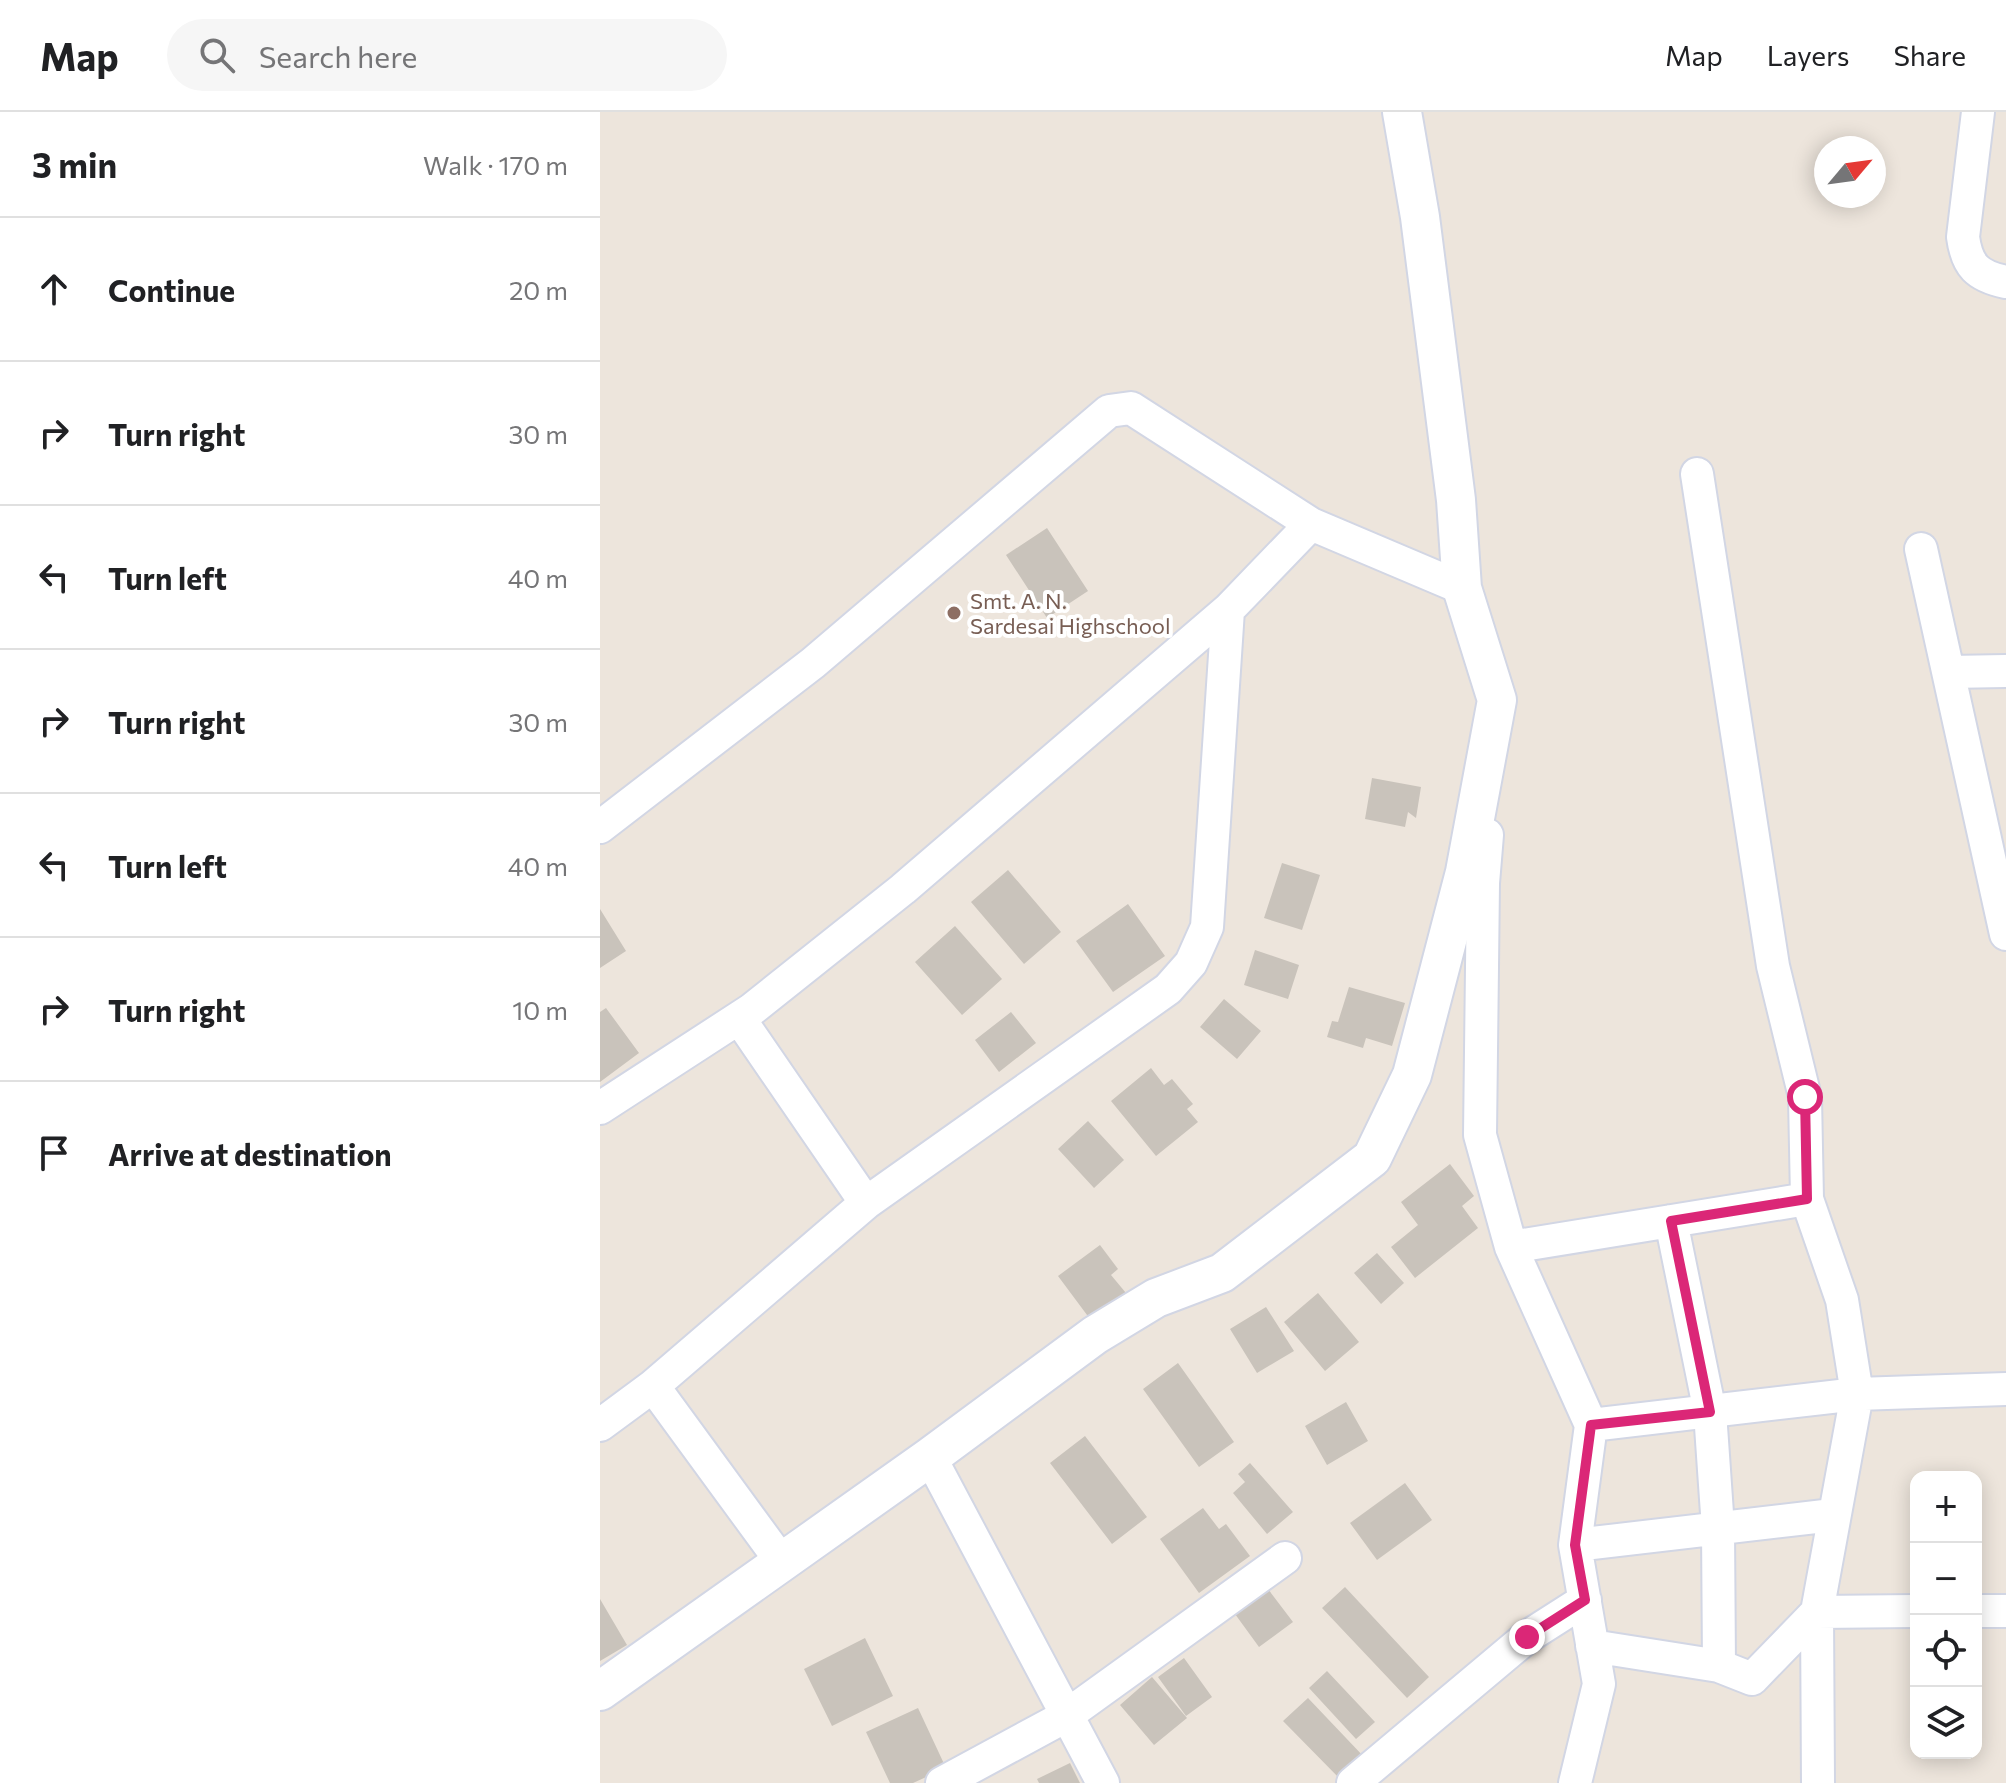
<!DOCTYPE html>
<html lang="en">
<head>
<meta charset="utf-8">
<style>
  :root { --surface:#fff; --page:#f6f6f6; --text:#202124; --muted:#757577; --line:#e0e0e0 }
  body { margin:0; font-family:Commissioner,sans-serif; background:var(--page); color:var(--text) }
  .controls { position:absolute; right:24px; bottom:24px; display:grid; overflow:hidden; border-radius:16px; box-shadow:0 4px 20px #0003 }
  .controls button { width:72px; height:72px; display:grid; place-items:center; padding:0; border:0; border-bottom:2px solid var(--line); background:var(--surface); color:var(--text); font:40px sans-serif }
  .compass { position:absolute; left:1214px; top:24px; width:72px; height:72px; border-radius:50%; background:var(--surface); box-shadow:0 4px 20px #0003; rotate:61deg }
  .stop { position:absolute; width:24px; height:24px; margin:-18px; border:6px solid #db2777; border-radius:50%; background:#fff }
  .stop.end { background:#db2777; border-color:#fff; box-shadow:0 2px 8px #0008 }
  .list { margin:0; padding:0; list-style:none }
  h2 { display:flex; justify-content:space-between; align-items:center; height:104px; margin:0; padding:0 32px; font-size:34px }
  h2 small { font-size:26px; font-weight:400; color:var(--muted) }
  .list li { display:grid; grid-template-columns:52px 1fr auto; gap:24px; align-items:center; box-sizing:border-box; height:144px; padding:0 32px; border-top:2px solid var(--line) }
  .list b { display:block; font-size:30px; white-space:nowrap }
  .list em { font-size:26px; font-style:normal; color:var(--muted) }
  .icon { flex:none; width:44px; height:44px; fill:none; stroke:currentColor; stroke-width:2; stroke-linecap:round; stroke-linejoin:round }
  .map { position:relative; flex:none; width:1406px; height:1671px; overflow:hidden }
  header { display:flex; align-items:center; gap:48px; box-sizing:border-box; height:112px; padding:0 40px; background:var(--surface); border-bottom:2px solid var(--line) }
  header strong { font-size:38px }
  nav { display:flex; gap:44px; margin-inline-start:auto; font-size:28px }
  .search { width:560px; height:72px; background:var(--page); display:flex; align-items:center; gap:20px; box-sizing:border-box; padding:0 28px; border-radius:44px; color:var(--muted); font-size:30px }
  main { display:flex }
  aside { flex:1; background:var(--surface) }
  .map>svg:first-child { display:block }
</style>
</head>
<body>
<header>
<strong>Map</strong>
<div class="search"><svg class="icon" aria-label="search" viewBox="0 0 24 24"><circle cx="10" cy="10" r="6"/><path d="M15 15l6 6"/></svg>Search here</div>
<nav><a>Map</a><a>Layers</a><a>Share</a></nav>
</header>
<main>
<aside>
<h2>3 min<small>Walk · 170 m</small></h2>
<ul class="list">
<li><svg class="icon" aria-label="ahead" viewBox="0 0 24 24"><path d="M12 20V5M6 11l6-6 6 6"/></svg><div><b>Continue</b></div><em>20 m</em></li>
<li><svg class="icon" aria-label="right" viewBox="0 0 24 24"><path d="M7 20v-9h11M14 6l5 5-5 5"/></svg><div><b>Turn right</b></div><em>30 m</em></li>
<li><svg class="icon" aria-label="left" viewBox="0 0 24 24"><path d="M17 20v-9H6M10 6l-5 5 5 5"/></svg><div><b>Turn left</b></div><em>40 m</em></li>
<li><svg class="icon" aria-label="right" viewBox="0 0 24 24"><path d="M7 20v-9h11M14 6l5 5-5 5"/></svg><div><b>Turn right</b></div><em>30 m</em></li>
<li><svg class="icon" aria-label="left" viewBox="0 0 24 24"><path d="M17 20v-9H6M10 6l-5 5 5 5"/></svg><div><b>Turn left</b></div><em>40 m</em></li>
<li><svg class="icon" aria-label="right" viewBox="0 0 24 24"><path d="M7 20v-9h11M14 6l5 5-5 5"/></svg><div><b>Turn right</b></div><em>10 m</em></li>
<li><svg class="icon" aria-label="arrive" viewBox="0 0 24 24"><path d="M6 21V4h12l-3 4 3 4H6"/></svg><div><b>Arrive at destination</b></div></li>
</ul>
</aside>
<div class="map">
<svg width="1406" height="1671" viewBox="0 0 1406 1671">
  <rect width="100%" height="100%" fill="#ede5dc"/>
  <path fill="#c9c3bb" d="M447 416 488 479 447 506 406 443Z
    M772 666 821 675 816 706 808 700 805 715 765 707Z
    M682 751 720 763 702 818 664 806Z
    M408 758 461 820 424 852 371 790Z
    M528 792 565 844 513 880 476 829Z
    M0 797 26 839 0 856Z
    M355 814 402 867 362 903 315 850Z
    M655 838 699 853 688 887 644 873Z
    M749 875 805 891 792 934 766 926 763 936 727 925 732 909 738 910Z
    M624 887 661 919 637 947 600 915Z
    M6 896 39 941 0 970V900Z
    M411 900 436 931 399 960 375 928Z
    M551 956 564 973 572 967 593 992 587 997 598 1010 556 1044 511 989Z
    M488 1009 524 1048 494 1076 458 1037Z
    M850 1052 874 1084 862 1094 878 1116 815 1166 791 1135 818 1113 801 1090Z
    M500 1133 518 1157 511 1163 526 1181 490 1207 458 1164Z
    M777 1141 804 1171 781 1192 754 1161Z
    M718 1181 759 1230 725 1259 684 1210Z
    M666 1195 694 1239 657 1261 630 1217Z
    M578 1251 634 1330 599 1355 543 1277Z
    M746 1290 768 1329 727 1353 705 1314Z
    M485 1324 547 1405 512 1432 450 1351Z
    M650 1351 693 1400 667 1422 633 1381 645 1370 638 1362Z
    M805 1371 832 1408 777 1448 750 1411Z
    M603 1396 619 1417 626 1412 650 1444 599 1481 560 1427Z
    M745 1475 829 1565 807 1586 722 1496Z
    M668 1477 693 1510 659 1535 635 1502Z
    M0 1487 27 1533 0 1549Z
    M265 1526 293 1584 232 1614 204 1557Z
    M584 1546 612 1585 586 1604 558 1565Z
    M727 1559 775 1610 756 1627 709 1576Z
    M552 1565 587 1606 554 1633 520 1593Z
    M708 1586 765 1646 742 1669 683 1609Z
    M318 1596 346 1656 313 1671H290L266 1620Z
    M470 1651 480 1671H439L437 1667Z"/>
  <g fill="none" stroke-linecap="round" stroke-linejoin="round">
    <defs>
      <path id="minor" d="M1378 0 1363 125C1367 154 1377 164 1406 170
        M1321 437 1406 822
        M1349 560 1406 559
        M0 715 213 551 509 299 531 296 711 412
        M887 723 883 771 880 1023 911 1135 991 1313
        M139 906 266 1091
        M0 996 151 898 303 777 628 498 711 412 862 476
        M1071 1109 1110 1300 1118 1416 1119 1554
        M911 1135 1207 1087
        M53 1274 181 1449
        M0 1313 53 1274 266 1091 568 877 591 851 607 815 628 498
        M330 1345 503 1671
        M975 1433 1233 1403
        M1376 1499H1406
        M992 1534 1119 1554 1152 1567 1217 1500 1316 1499
        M342 1671 466 1604 685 1446
        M753 1671 927 1525 985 1488
        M975 1671 999 1572 975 1433 991 1313 1257 1282 1242 1188 1207 1087 1205 985 1173 854 1097 362
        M1218 1671 1217 1500 1257 1282 1406 1277"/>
      <path id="tertiary" d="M0 1579 330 1345 495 1223 556 1186 622 1161 772 1046 812 963 865 760 897 588 862 476 856 388 820 105 802 0"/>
    </defs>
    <use href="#minor" stroke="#d2d6e4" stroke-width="36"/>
    <use href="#tertiary" stroke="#d2d6e4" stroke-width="42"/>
    <use href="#minor" stroke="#fff" stroke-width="32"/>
    <use href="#tertiary" stroke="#fff" stroke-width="38"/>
  </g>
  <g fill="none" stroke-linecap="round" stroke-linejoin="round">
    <path stroke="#db2777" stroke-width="10" d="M927 1525 985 1488 975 1433 991 1313 1110 1300 1071 1109 1207 1087 1205 985"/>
  </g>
  <circle fill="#8d6e63" stroke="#fff" stroke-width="3" cx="354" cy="501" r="8"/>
  <g text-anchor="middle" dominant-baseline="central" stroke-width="8" stroke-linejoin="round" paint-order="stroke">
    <g font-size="22" fill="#785e54" stroke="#fff" text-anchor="start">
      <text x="370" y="488">Smt. A. N.<tspan x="370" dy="25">Sardesai Highschool</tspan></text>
    </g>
  </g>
</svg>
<div class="controls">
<button>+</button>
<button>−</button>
<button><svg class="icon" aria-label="locate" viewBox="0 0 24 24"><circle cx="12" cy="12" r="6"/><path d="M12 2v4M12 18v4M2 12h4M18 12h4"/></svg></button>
<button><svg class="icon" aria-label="layers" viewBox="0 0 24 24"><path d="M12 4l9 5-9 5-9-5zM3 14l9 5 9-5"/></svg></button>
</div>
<svg class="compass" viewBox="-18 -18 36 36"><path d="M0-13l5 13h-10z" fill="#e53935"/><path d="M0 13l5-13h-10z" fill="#757577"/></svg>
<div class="stop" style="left:1205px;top:985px"></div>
<div class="stop end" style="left:927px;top:1525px"></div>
</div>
</main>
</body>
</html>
